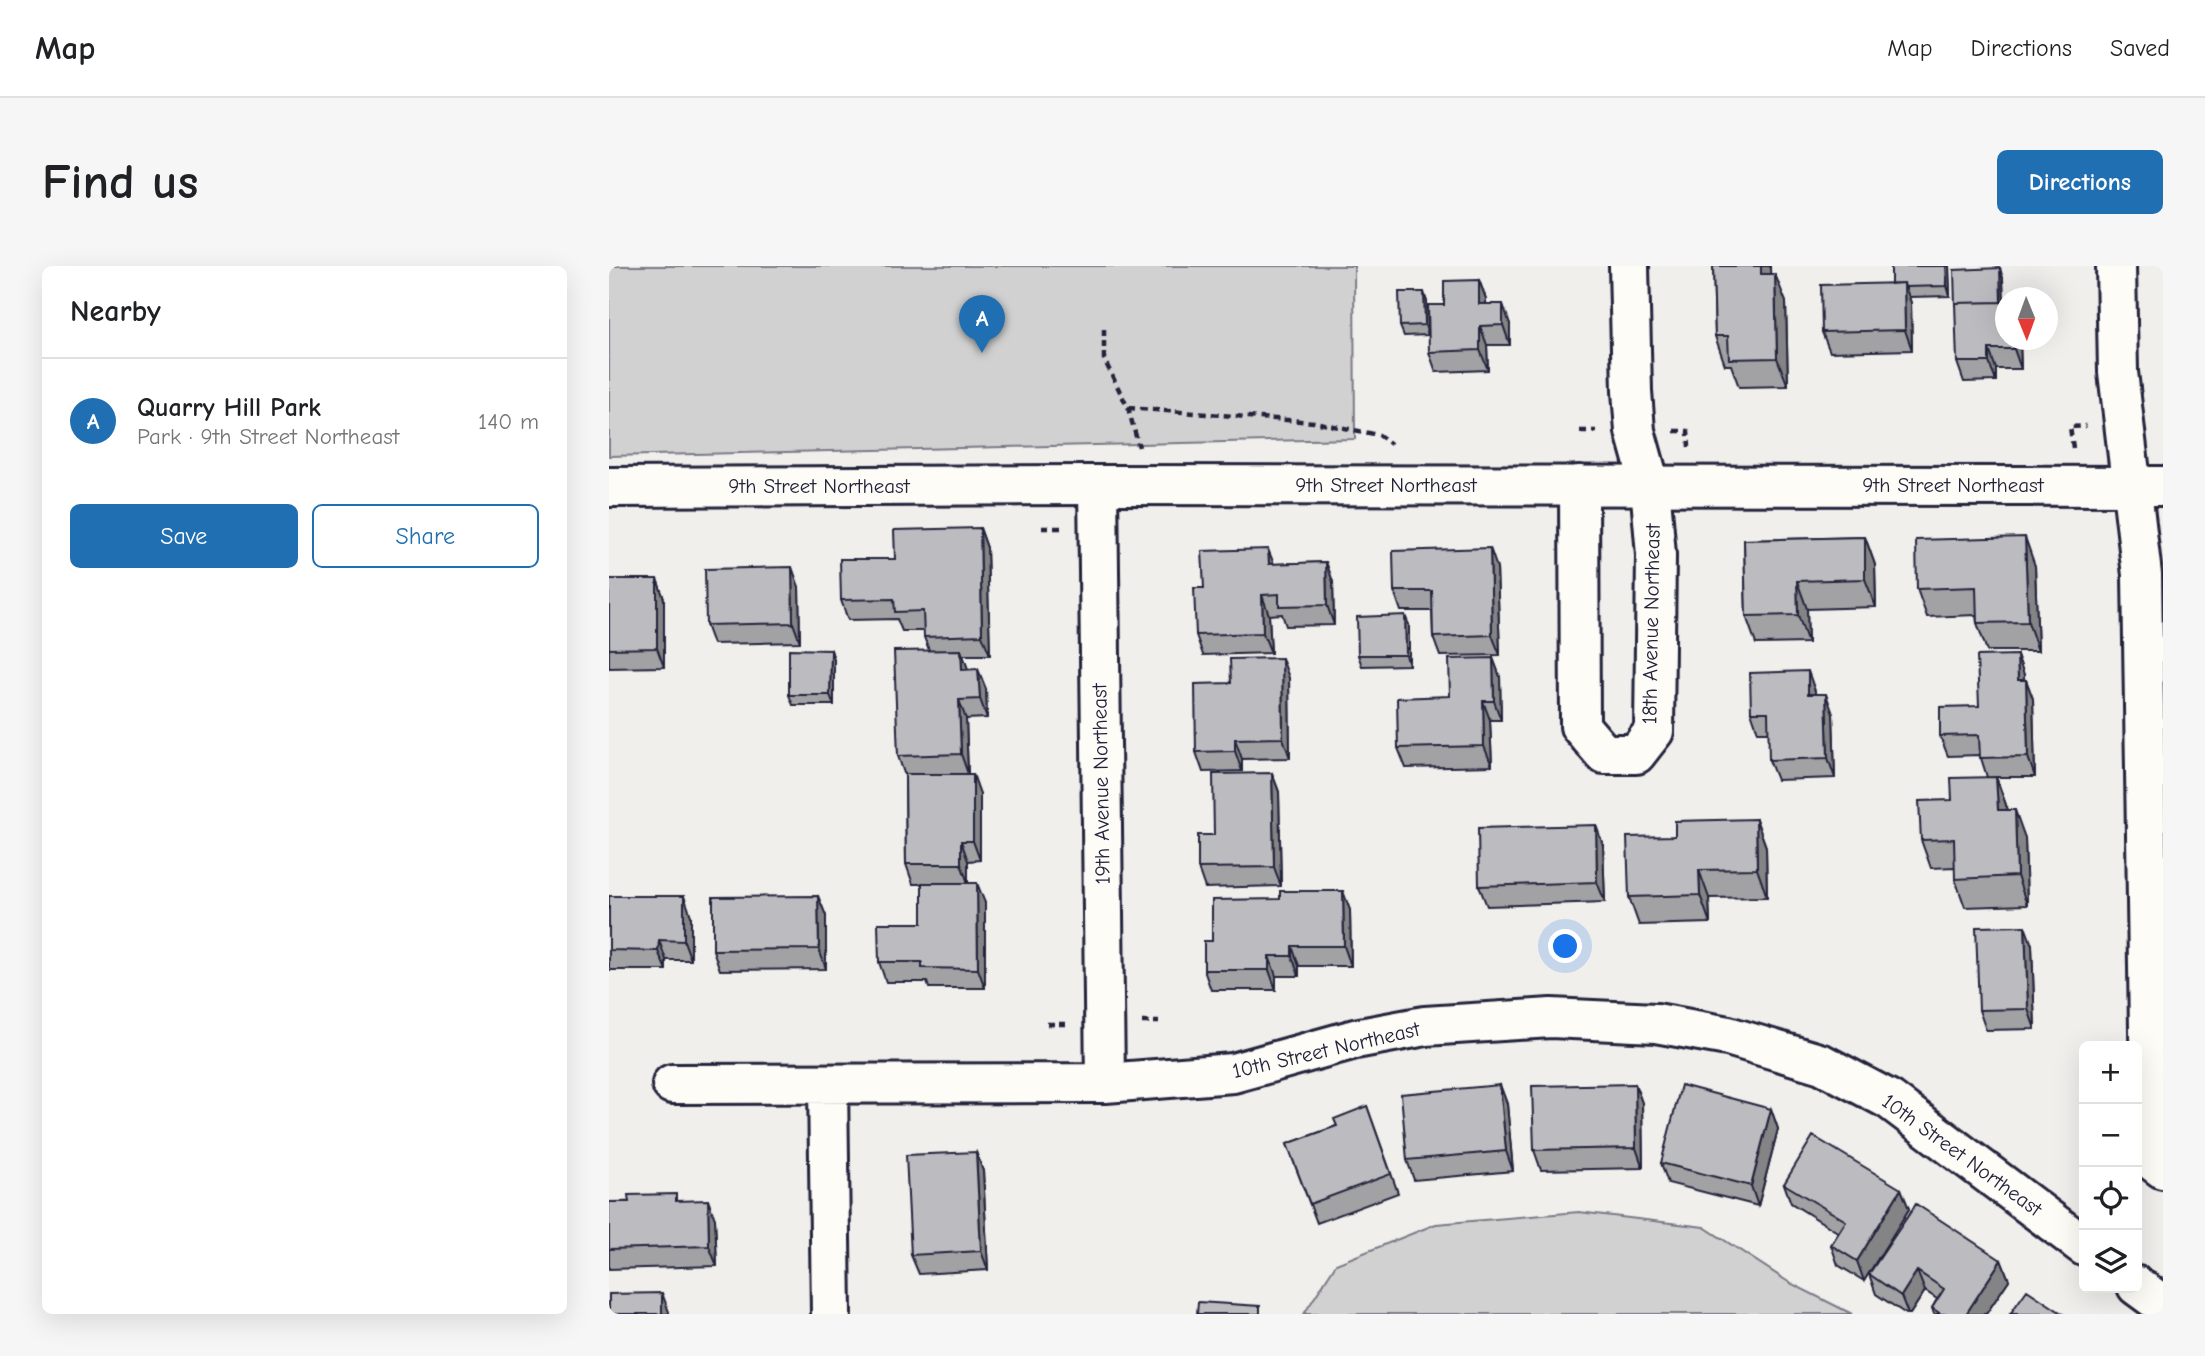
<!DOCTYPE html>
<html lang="en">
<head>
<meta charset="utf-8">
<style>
  :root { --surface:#fff; --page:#f6f6f6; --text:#202124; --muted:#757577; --line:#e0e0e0; --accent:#1f6fb2 }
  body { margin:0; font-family:"Comic Neue",sans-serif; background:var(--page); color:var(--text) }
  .controls { position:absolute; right:21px; bottom:21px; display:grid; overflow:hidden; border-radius:10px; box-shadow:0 7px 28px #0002 }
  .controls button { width:63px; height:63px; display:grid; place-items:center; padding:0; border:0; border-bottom:2px solid var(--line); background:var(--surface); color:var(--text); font:35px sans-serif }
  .compass { position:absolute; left:1386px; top:21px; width:63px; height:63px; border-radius:50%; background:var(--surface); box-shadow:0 7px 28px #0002; rotate:179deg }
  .you { position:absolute; left:957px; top:681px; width:24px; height:24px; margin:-18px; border:5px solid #fff; border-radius:50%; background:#1a73e8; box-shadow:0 0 0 10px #1a73e833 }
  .badge { display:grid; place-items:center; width:46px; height:46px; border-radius:50%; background:var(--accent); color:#fff; font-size:23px; font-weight:700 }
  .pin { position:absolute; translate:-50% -58px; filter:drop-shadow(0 2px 4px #0008) }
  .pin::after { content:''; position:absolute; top:37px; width:24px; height:21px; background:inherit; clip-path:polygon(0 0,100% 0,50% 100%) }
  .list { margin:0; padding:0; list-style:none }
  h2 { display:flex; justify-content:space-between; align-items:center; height:91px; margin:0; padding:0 28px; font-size:30px }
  h2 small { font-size:23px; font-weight:400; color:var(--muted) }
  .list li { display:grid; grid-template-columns:46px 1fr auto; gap:21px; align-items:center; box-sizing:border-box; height:126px; padding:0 28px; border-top:2px solid var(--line) }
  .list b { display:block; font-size:26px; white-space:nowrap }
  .list p { margin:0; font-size:23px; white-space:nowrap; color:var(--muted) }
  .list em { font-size:23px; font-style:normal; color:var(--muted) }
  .actions { display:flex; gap:14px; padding:21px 28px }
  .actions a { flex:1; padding:16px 0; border:2px solid var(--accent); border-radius:10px; text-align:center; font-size:24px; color:var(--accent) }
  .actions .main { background:var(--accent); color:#fff }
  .icon { flex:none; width:38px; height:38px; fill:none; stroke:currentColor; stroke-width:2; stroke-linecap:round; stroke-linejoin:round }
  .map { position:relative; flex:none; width:1554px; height:1048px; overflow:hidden; border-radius:10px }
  header { display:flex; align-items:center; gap:42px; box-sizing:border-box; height:98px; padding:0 35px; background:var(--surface); border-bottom:2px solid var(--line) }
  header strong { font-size:33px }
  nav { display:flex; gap:38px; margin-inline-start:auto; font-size:24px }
  .intro { display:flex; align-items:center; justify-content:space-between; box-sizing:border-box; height:168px; padding:0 42px }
  h1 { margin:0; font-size:49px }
  .button { padding:18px 32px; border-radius:10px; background:var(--accent); color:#fff; font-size:24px; font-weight:700 }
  main { display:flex; gap:42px; padding:0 42px }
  aside { flex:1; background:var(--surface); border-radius:10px; box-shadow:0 7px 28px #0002 }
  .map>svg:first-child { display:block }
</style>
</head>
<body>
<header>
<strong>Map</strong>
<nav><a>Map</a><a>Directions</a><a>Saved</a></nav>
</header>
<div class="intro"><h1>Find us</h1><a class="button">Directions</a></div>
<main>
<aside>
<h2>Nearby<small></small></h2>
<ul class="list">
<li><span class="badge">A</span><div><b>Quarry Hill Park</b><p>Park · 9th Street Northeast</p></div><em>140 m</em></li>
</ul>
<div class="actions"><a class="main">Save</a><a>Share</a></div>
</aside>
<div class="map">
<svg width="1554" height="1048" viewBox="0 0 1554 1048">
  <rect width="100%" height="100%" fill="#f0efec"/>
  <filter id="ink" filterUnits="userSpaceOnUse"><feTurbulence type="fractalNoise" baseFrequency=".0143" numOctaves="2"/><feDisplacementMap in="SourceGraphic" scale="14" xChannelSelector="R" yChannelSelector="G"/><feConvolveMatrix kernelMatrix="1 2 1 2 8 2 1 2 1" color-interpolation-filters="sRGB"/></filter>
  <g filter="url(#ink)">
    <path fill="#d2d1d1" stroke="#7a7a86" stroke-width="2" d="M0 0H745L746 173 0 190Z
      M970 946 1095 961 1181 1017 1243 1048H695L727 998 827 958Z"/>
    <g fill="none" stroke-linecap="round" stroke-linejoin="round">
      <defs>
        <path id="minor" d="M1507 0 1509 106 1533 309 1542 894 1554 903
          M489 219 496 817
          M970 219 971 460 995 488H1027L1045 465 1047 289 1041 219
          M63 818 496 817 624 807 746 773 816 760 942 752 1047 757 1119 770 1213 798 1281 834 1475 980
          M219 818 222 1048
          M1528 1020 1554 1039"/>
        <path id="tertiary" d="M1020 0 1023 125 1026 165 1041 219
          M0 221 489 219 1554 220"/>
      </defs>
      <use href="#minor" stroke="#22223b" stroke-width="44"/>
      <use href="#tertiary" stroke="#22223b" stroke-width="44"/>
      <path stroke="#22223b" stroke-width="4.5" stroke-dasharray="7 5" stroke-linecap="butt" d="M495 63V93L519 142 530 181
        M519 142 705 156 770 169 782 178
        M971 165H987
        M1065 165H1079L1080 181
        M1464 182 1461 161 1477 160
        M433 262H453
        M533 756H550
        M438 758H458"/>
      <use href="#minor" stroke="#fdfcf7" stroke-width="38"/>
      <use href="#tertiary" stroke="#fdfcf7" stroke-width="38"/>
    </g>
    <path fill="#a2a2a5" stroke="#22223b" stroke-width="2" d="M1104 0H1161V8L1177 36 1179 120 1130 121 1122 99H1116L1106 70Z
      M1282 0H1340L1341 30 1300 31 1302 37 1303 84 1221 86 1213 66 1282 18Z
      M1394 13 1395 36 1411 74 1412 103H1387V115L1355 116 1348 96Z
      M870 14 877 33V38L901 58V79H878L879 104 827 106 820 86 835 39Z
      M818 36 819 69 795 70 791 60Z
      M371 262 378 282 381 389H354L359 404 377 423 378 452 357 453 359 508 371 528V594L359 595V617L376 637V722H320L318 716H277L270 696 313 657V618H304L297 598 296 510 289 490 320 384 315 371V365H293L288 353 239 354 232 334 286 293Z
      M1256 271 1266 299 1267 341 1198 343 1199 377 1147 378 1137 350 1135 274Z
      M717 296 724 316 725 359 677 360 673 348 660 349 662 387 594 389 587 369 595 322 665 298Z
      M1426 300 1429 385H1378L1368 357 1367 349 1318 351 1308 323Z
      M888 302 891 389 831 390 824 371 823 345H792L785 325Z
      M0 313H48L55 333V401L0 402Z
      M190 321 191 376 104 378 97 359Z
      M800 359V399L753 400 749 389Z
      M222 384 225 394V439H184L180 429Z
      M1408 389 1415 409V414H1417L1424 433 1426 511H1387L1397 539 1398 544 1416 572 1418 639 1356 641 1346 613V601L1322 602 1312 574 1343 534 1378 511 1371 489 1339 490 1331 470 1370 440Z
      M884 392 891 411 892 454H881L883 500 797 502 789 482Z
      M680 412 681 492 633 493V505L594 506 587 486 622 417Z
      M1206 425V428L1224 448 1226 512 1168 514 1160 494V466H1149L1142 446Z
      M663 507 670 526 672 620 596 622 589 602 605 569Z
      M1147 553 1157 581 1158 631 1100 632 1101 657 1030 659 1020 631 1066 570Z
      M994 579 996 636 878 640 870 620Z
      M0 630 82 650V694H57V704H0Z
      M209 630 217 650V703L111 704 104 684Z
      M741 644 742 700H690V710H667V724H602L595 704 603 675Z
      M1423 679 1426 763 1377 764 1370 744Z
      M1026 818 1033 837 1034 902 932 904 925 884Z
      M891 819 898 838 904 905 805 914 798 894Z
      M758 840 789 927 708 957 678 878 727 860Z
      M1162 843 1169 863 1149 940 1059 917 1052 897Z
      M367 886 374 905 379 1004 310 1008 302 989Z
      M1175 918 1292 923 1300 943 1255 1015 1229 999 1222 979 1230 967 1182 937Z
      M70 935 106 953 108 1000 0 1003V936Z
      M1392 994 1400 1014 1377 1048H1325L1323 1042 1328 1033 1316 1025 1301 1048H1297L1267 1028 1260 1008Z"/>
    <path fill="#848486" stroke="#22223b" stroke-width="2" d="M1152 0H1161L1162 36 1152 8Z
      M1337 0H1340L1341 30 1338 20Z
      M1391 2 1394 13 1395 48 1392 38Z
      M1166 8 1177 36 1179 120 1168 92Z
      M870 14 877 33V58L870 38Z
      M1295 17 1302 37 1303 84 1296 64Z
      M815 26 818 36 819 69 816 59Z
      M894 38 901 58V79L894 59Z
      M871 60 878 79 879 104 871 84Z
      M1405 74H1411L1412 103 1405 83Z
      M1380 83 1387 103V115L1380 96Z
      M371 262 378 282 381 389 373 369Z
      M1256 271 1266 299 1267 341 1256 313Z
      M1416 271 1426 300 1429 385 1419 356Z
      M881 282 888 302 891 389 883 369Z
      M659 283 667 303 660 298Z
      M717 296 724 316 725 359 718 339Z
      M183 301 190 321 191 376 184 357Z
      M48 313 55 333V401L48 382Z
      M1188 315 1198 343 1199 377 1189 349Z
      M653 329 660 349 662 387 654 367Z
      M796 349 800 359V399L797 389Z
      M222 384 225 394V439L221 429Z
      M352 384 359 403 353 404Z
      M1408 389 1415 409 1416 433 1409 414Z
      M673 392 680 412 681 492 674 472Z
      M884 392 891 411 892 454 885 435Z
      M369 403 377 423 378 452 371 433Z
      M1199 405 1206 425V448L1199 428Z
      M1417 414 1424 433 1426 511 1419 491Z
      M1217 428 1224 448 1226 512 1219 492Z
      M350 434 357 453 359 508 352 488Z
      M874 435 881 454 883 500 875 480Z
      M626 473 633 493V505L626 485Z
      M663 507 670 526 672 620 665 601Z
      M364 508 371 528V594L364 575Z
      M1387 511 1397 539 1399 573 1389 544Z
      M1406 544 1416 572 1418 639 1408 610Z
      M1147 553 1157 581 1158 631 1148 603Z
      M987 559 994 579 996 636 988 616Z
      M352 575 359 595V617L352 598Z
      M1090 604 1100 632 1101 657 1091 629Z
      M368 617 376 637V722L369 703Z
      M734 625 741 644 742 700 735 680Z
      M75 630 82 650V694L75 675Z
      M209 630 217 650V703L210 683Z
      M1416 660 1423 679 1426 763 1419 743Z
      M50 674 57 694V704L49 685Z
      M683 680 690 700V710L683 690Z
      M660 690 667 710V724L660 704Z
      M1026 818 1033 837 1034 902 1027 882Z
      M891 819 898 838 904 905 897 885Z
      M1162 843 1169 863 1149 940 1142 920Z
      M367 886 374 905 379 1004 372 985Z
      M1292 923 1300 943 1255 1015 1248 995Z
      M99 934 106 953 108 1000 100 980Z
      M1392 994 1400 1014 1377 1048H1357Z
      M1308 1005 1316 1025 1301 1048H1299L1292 1030Z
      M53 1027 60 1046V1048H53Z"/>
    <path fill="#bcbcc0" stroke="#22223b" stroke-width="2" d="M1104 0H1152V8H1166L1168 92 1120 93 1119 70H1106Z
      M1282 0H1337L1338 20 1296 21 1295 17 1282 18Z
      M1391 2 1392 36 1346 37V40L1345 4Z
      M870 14V38H894V59L871 60V84L820 86 819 39H835V15Z
      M1295 17 1296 64 1213 66 1212 19Z
      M790 26H815L816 59 791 60Z
      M1396 36V74H1405V83H1380V96H1348L1346 37Z
      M371 262 373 369 315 371 314 345 286 346 285 333 232 334 231 293H286L285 264Z
      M1256 271V313L1188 315 1189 349 1137 350 1135 274Z
      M1416 271 1419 356 1368 357 1367 321 1308 323 1307 274Z
      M881 282 883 369 824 371 823 325H785L784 285Z
      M659 283 660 298 717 296 718 339 670 340V328L653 329 654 367 587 369 585 322H595L593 285Z
      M183 301 184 357 97 359 96 303Z
      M0 313H48V382L0 383Z
      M796 349 797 389H749L748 351Z
      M180 383 222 384 221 429H180Z
      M352 384 353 404 369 403 371 433 350 434 352 488 289 490 285 385Z
      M1408 389 1409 414H1417L1419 491 1371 492 1370 469 1331 470V441L1370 440 1368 390Z
      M673 392 674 472 626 473V485L587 486 586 418 622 417 621 393Z
      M884 392 885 435H874L875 480 789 482 788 432 841 430 840 393Z
      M1199 405V428H1217L1219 492 1160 494 1159 446H1142L1141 407Z
      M663 507 665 601 589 602V569H605L604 508Z
      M296 508H364V575H352V598H297Z
      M1387 511 1389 544H1406L1408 610 1346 613 1345 573 1312 574 1310 535 1343 534 1342 512Z
      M1147 553 1148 603 1090 604 1091 629 1020 631 1018 571 1066 570V555Z
      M987 559 988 616 870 620 869 562Z
      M313 617H368L369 703 313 702V696H270L269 657H313Z
      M671 625H734L735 680H683V690H660V704H595V675H603V634L671 633Z
      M0 630H75V675L50 674 49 685 0 684Z
      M209 630 210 683 104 684V631Z
      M1416 660 1419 743 1370 744 1367 661Z
      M1026 818 1027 882 925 884 923 820Z
      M891 819 897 885 798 894 792 828Z
      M1072 819 1162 843 1142 920 1052 897Z
      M758 840 782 908 701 938 678 878 728 860 725 853Z
      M1204 870 1292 923 1248 995 1222 979 1237 955 1175 918Z
      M367 886 372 985 302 989 297 889Z
      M67 928V935L99 934 100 980 0 983V936H20L19 929Z
      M1307 938 1392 994 1357 1048H1332L1323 1042 1335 1023 1308 1005 1292 1030 1260 1008Z
      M1418 1024 1454 1048H1401Z
      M53 1027V1048H0V1028Z
      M589 1036 651 1040V1048H588Z"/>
  </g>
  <g text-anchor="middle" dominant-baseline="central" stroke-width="7" stroke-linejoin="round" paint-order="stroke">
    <g font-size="21" fill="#22223b" stroke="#fdfcf7">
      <text x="777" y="219">9th Street Northeast</text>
      <text x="1344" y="219">9th Street Northeast</text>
      <text x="210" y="220">9th Street Northeast</text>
      <text transform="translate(1042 358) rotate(-89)">18th Avenue Northeast</text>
      <text transform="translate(492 518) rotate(-91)">19th Avenue Northeast</text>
      <text transform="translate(717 784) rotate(-13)">10th Street Northeast</text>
      <text transform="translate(1353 889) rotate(36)">10th Street Northeast</text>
    </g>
  </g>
</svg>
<div class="controls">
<button>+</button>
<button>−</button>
<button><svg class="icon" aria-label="locate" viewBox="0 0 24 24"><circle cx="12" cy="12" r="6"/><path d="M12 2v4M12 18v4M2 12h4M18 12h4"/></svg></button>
<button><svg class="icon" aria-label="layers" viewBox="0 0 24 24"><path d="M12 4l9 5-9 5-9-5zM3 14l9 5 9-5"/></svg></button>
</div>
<svg class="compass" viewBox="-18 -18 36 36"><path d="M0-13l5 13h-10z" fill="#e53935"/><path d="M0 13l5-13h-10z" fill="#757577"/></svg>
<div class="you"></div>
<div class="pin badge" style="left:373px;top:87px">A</div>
</div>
</main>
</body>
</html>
